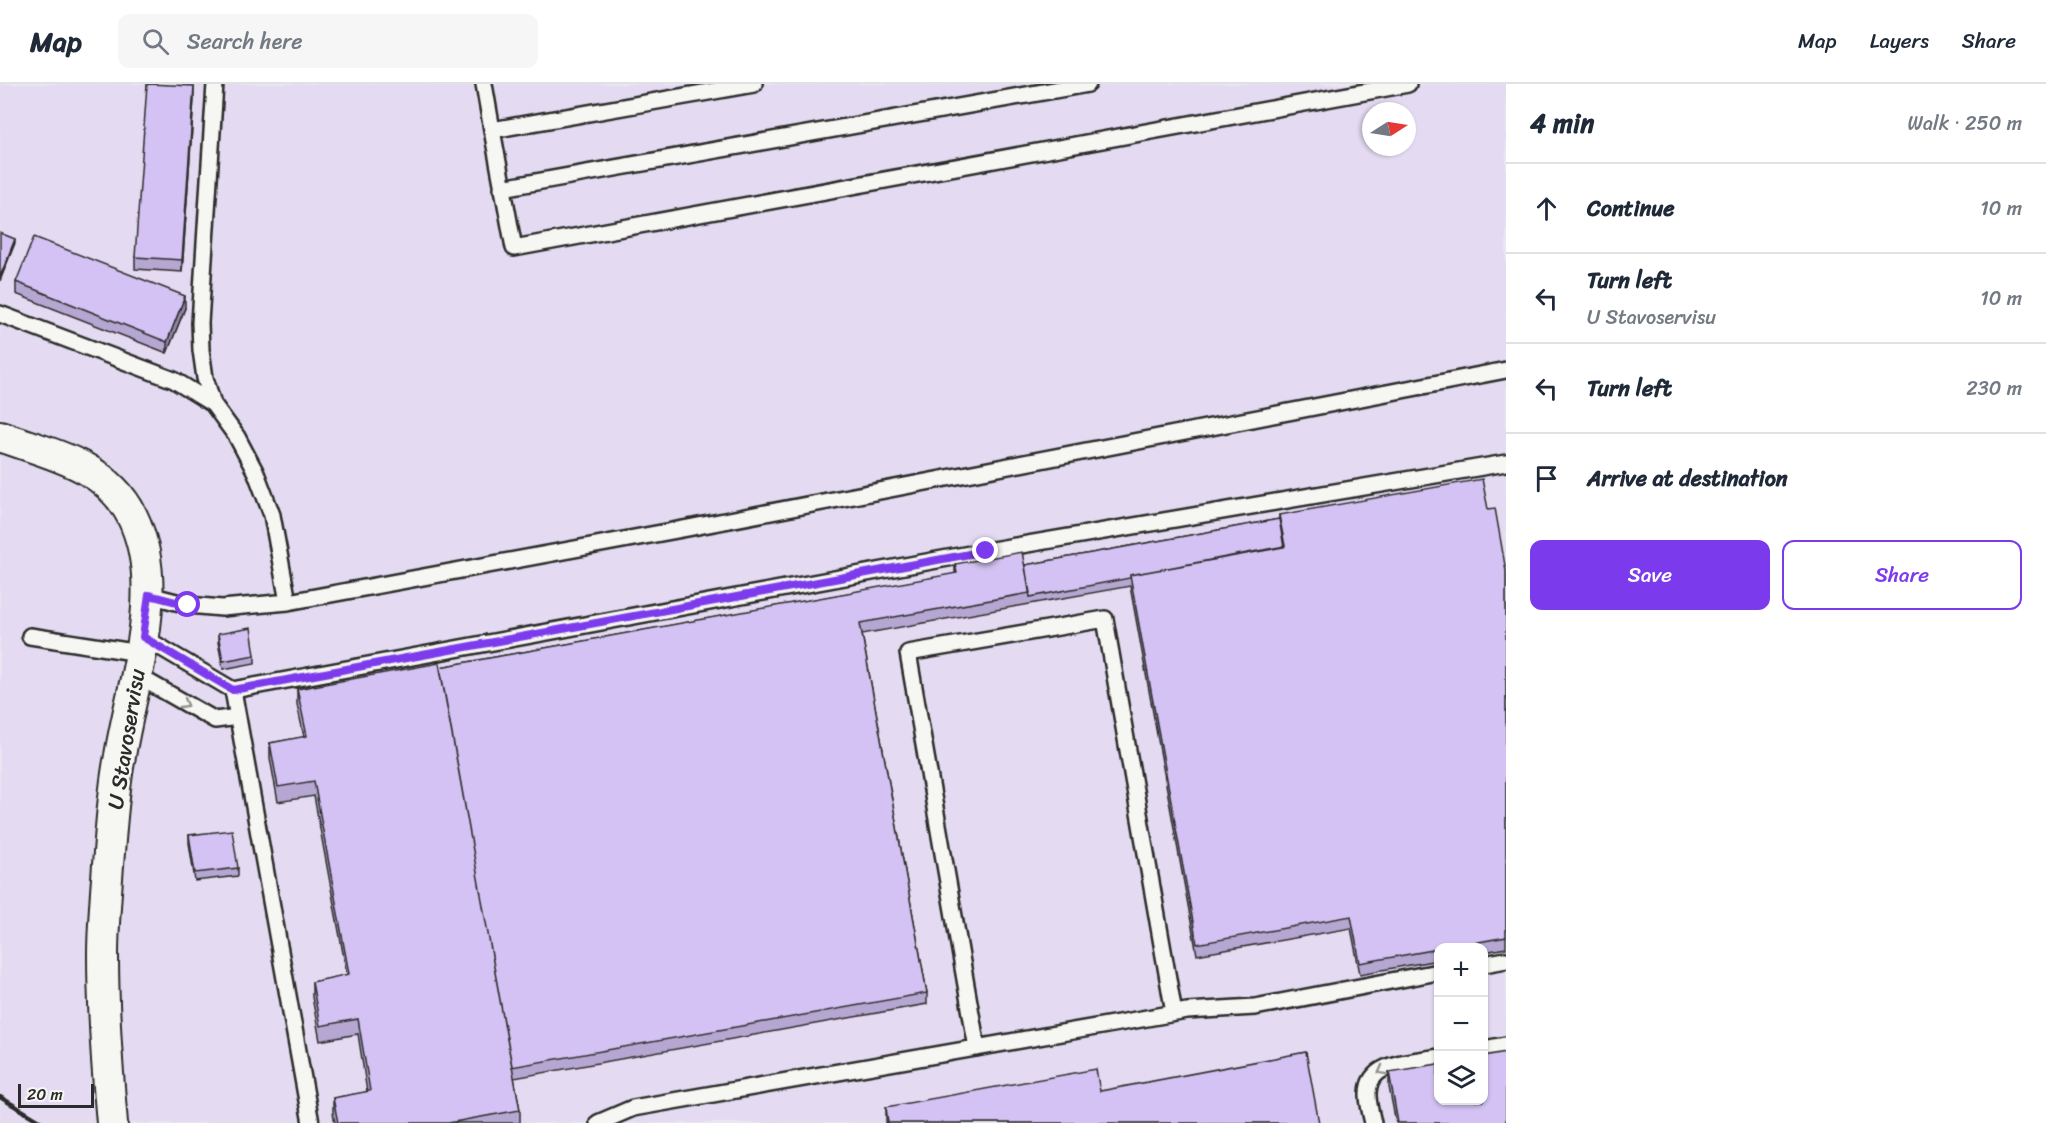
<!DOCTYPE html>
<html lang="en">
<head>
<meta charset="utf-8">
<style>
  :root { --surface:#fff; --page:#f6f6f7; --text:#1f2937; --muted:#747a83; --line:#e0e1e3; --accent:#7c3aed }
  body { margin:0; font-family:Sriracha,sans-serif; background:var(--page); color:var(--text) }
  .controls { position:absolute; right:18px; bottom:18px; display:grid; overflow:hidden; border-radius:12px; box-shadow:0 2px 4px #0004 }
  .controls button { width:54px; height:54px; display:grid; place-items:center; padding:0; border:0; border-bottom:2px solid var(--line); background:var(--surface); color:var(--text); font:30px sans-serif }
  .compass { position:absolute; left:1362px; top:18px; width:54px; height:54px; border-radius:50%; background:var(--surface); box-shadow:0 2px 4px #0004; rotate:78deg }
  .scale { position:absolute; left:18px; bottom:15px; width:76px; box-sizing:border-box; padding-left:6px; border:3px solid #2b2b2b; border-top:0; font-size:16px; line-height:21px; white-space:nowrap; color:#2b2b2b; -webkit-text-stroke:4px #f6f6f2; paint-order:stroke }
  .stop { position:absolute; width:18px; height:18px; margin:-14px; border:4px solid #7c3aed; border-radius:50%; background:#fff }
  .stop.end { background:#7c3aed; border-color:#fff; box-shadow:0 2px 6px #0008 }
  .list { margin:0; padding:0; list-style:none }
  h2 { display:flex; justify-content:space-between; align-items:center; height:78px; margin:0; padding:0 24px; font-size:26px }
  h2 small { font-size:20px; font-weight:400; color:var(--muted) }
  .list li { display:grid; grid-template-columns:39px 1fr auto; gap:18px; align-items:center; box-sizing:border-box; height:90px; padding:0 24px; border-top:2px solid var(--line) }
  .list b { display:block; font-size:22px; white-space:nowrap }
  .list p { margin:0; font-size:20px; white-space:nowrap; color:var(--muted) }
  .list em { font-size:20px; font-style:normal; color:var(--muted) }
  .actions { display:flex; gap:12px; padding:18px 24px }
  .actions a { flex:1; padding:14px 0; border:2px solid var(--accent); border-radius:12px; text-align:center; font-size:21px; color:var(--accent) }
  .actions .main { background:var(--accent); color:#fff }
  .icon { flex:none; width:33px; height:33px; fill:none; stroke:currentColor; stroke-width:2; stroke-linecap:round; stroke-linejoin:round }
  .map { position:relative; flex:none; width:1506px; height:1039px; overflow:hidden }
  header { display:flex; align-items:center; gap:36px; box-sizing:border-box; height:84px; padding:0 30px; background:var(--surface); border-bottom:2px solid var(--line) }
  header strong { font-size:28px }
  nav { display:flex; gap:33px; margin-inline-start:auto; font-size:21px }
  .search { width:420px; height:54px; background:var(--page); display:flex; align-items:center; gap:15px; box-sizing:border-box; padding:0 21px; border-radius:12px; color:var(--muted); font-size:22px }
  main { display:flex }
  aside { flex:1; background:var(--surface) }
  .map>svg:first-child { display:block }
</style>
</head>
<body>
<header>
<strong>Map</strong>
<div class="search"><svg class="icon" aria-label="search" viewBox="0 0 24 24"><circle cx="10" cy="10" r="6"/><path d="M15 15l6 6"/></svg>Search here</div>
<nav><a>Map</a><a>Layers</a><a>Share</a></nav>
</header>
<main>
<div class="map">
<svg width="1506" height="1039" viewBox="0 0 1506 1039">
  <rect width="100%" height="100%" fill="#ece6f2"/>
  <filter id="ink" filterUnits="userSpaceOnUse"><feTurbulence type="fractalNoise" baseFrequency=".0167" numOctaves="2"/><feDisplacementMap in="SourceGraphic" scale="12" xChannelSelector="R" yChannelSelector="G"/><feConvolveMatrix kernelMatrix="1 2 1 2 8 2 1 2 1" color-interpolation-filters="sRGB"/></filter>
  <g filter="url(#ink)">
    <path fill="#e4dbf2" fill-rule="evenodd" d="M0 0H1506V1039H0ZM1371 27H1407V63H1371ZM1438 864H1484V1016H1438Z"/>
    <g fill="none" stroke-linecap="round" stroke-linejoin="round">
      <defs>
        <path id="lane" d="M215 0 200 239 201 266 205 294 213 320 237 353 256 389 272 431 288 518
          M484 0 492 46
          M754 0 492 46 514 164 1408 0
          M502 104 1088 0
          M0 230 174 296 213 320
          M149 511 188 521 222 524 288 518 688 444 1506 286
          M30 552 140 569
          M143 553 233 606 986 467 1506 379
          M136 591 215 636 238 633
          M233 606 311 1039
          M1484 880 1506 876
          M977 964 908 569 1105 535 1174 929
          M1484 965 1506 961
          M598 1039 633 1024 1187 927 1255 923 1438 888
          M1373 1039C1371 1030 1368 1020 1368 1011 1367 976 1414 978 1438 973"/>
        <path id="street" d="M0 352C50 370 106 380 132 432 168 505 132 597 120 672 113 707 111 745 108 781 106 810 103 841 103 871 103 927 107 983 112 1039"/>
      </defs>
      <use href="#lane" stroke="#2b2b2b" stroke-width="20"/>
      <use href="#street" stroke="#2b2b2b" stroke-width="34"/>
      <use href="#lane" stroke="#f6f6f2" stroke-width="15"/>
      <use href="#street" stroke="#f6f6f2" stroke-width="30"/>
      <path stroke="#2b2b2b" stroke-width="4.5" d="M0 1013 43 1039"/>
    </g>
    <path fill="#b5a7d1" stroke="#2b2b2b" stroke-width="1.5" d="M194 14 182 188 135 185V173Z
      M16 198 185 224 167 269 16 210Z
      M1488 425 1506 487V864L1484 868V864H1438V876L1360 890 1351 844 1197 871 1130 502 862 550 927 909V920L514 994 520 1026V1039H335L333 1029V1014L367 1008 358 950 320 957 312 913V898L347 891 314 712 278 718 270 674V659L304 653 297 620V605L440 583 955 490V480L1025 481 1279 435V431Z
      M218 550 255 571V579L223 585 218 558Z
      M189 751 238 784V792L195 797 189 759Z
      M1389 988 1506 1039H1396L1389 1003Z
      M1100 1007 1319 1039H886V1023Z"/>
    <path fill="#9488aa" stroke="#2b2b2b" stroke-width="1.5" d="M194 2V14L182 188V176Z
      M15 155V159L0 197V193Z
      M185 212V224L167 269V258Z"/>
    <path fill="#d3c2f3" stroke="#2b2b2b" stroke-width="1.5" d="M147 0 194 2 182 176 135 173Z
      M0 149 15 155 0 193Z
      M34 153 185 212 167 258 16 198Z
      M1482 395 1488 425 1495 424 1506 487V853L1445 864H1438V865L1360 879 1351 832 1197 860 1130 491 1285 462 1279 431Z
      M1279 435 1284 463 1130 491V494L1030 513 1025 481Z
      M1022 468 1030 509 860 539 927 909 512 983 440 583 957 489 955 480Z
      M251 544 255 571 223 577 218 550Z
      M439 579 520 1026 448 1039H338L333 1014 370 1007 358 935 320 942 312 898 349 890 314 697 278 703 270 659 307 652 297 605Z
      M232 746 238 784 195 789 189 751Z
      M1306 968 1319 1039H888L886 1023 1096 985 1100 1007Z
      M1506 968V1039H1398L1389 988 1438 980V1017H1484V972Z"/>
    <defs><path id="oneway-chevron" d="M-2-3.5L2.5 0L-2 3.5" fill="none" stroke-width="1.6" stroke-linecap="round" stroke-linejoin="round" transform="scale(1.5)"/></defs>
    <g stroke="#90908e">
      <use href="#oneway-chevron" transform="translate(185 620) rotate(30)"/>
      <use href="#oneway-chevron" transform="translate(1382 987) rotate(151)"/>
    </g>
  </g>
  <g fill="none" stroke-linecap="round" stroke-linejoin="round" filter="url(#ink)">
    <path stroke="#7c3aed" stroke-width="8" d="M188 521 149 511 143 553 233 606 986 467"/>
  </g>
  <g text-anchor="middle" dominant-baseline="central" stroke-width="4.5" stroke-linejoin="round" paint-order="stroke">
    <g font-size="22" fill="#2b2b2b" stroke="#f6f6f2">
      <text transform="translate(126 655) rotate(-81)">U Stavoservisu</text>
    </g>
  </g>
</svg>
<div class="controls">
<button>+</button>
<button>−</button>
<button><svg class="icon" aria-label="layers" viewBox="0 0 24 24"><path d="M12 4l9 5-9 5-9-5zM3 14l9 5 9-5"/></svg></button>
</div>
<svg class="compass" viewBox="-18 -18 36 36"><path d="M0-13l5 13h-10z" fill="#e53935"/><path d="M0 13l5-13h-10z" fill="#747a83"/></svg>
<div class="scale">20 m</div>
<div class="stop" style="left:188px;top:521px"></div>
<div class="stop end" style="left:986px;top:467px"></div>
</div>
<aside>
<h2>4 min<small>Walk · 250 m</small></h2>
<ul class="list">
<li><svg class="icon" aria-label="ahead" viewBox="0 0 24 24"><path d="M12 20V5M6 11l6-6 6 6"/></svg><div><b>Continue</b></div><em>10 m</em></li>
<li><svg class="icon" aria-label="left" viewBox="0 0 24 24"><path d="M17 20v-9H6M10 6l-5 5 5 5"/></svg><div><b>Turn left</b><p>U Stavoservisu</p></div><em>10 m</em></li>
<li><svg class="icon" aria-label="left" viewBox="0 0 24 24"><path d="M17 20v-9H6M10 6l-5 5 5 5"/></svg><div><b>Turn left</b></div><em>230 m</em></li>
<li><svg class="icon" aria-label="arrive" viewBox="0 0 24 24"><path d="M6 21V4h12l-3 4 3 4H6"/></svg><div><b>Arrive at destination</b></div></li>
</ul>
<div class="actions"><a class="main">Save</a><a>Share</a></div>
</aside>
</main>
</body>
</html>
